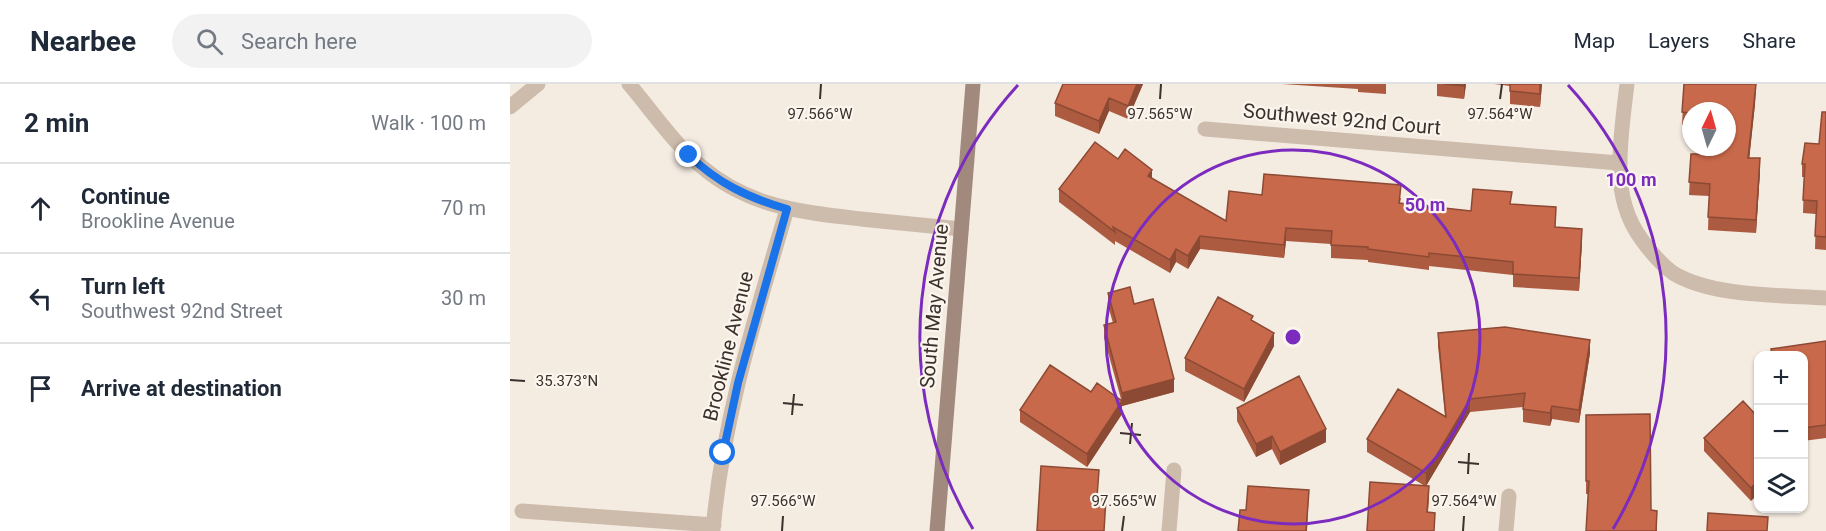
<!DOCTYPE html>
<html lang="en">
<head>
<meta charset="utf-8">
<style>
  :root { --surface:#fff; --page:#f2f2f3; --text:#1f2937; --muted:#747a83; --line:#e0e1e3 }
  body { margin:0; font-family:Roboto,sans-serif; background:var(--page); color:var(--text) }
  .controls { position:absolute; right:18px; bottom:18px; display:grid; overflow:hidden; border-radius:12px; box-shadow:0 2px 4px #0004 }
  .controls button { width:54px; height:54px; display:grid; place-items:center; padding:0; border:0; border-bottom:2px solid var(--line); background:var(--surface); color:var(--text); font:30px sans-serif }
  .compass { position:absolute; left:1172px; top:18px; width:54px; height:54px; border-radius:50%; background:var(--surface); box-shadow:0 2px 4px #0004; rotate:5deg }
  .stop { position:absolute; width:18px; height:18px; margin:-14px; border:4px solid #1a73e8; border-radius:50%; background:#fff }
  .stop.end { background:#1a73e8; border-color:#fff; box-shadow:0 2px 6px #0008 }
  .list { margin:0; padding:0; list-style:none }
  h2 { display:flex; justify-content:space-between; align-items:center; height:78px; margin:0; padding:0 24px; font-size:26px }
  h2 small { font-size:20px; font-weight:400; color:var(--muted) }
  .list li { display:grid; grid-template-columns:39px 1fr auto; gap:18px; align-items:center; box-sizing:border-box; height:90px; padding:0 24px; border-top:2px solid var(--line) }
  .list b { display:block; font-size:22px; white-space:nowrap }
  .list p { margin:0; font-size:20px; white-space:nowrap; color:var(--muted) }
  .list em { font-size:20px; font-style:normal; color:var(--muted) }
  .icon { flex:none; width:33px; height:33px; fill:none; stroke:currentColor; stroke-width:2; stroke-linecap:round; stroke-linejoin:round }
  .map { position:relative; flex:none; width:1316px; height:447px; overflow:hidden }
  header { display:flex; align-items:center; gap:36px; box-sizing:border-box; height:84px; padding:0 30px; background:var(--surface); border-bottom:2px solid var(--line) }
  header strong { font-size:28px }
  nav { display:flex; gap:33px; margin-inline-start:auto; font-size:21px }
  .search { width:420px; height:54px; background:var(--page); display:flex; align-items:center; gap:15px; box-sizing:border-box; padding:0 21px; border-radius:33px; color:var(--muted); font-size:22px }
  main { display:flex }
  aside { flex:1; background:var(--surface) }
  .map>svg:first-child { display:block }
</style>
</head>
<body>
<header>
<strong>Nearbee</strong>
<div class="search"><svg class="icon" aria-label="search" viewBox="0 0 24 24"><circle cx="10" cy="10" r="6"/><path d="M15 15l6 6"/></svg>Search here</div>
<nav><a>Map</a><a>Layers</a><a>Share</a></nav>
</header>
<main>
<aside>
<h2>2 min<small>Walk · 100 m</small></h2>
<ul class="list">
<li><svg class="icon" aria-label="ahead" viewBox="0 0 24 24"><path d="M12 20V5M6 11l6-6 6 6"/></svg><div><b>Continue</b><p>Brookline Avenue</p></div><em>70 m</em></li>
<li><svg class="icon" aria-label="left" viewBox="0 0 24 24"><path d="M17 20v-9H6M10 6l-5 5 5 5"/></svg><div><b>Turn left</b><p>Southwest 92nd Street</p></div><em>30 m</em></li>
<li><svg class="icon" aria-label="arrive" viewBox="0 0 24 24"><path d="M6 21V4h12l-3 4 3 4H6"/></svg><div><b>Arrive at destination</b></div></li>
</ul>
</aside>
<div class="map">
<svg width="1316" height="447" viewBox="0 0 1316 447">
  <rect width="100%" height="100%" fill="#f4ebe1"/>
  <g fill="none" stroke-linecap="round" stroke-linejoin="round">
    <path stroke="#cdbbac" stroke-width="15" d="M119 0C142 27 165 61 192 83 239 123 291 128 351 135 384 138 418 142 451 145
      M1117 0C1114 26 1110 52 1110 78 1109 106 1115 133 1132 156 1140 167 1152 181 1163 189 1202 213 1271 211 1316 214
      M0 23 28 0
      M695 45 1109 79
      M12 427 204 441
      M203 447C212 337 246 231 277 125
      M659 447 664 386
      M996 447 999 412"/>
    <path stroke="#a18a7d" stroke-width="15" d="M427 447 463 0"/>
  </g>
  <path fill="#ac5a40" d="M553 0H633L618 35 599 27 589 50 545 32V19Z
    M772 0H876V10L848 8V5Z
    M927 0H956L954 15 927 12Z
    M984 0H1032L1030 23 1000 20V2Z
    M1174 0H1246L1245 20 1239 74H1250V87L1246 149 1198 146 1199 112 1179 111 1181 70H1189L1190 63H1217V27H1181V42L1172 41Z
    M1316 28V166L1305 165 1306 130 1293 129 1294 93H1292V80L1309 60Z
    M608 75 716 137 752 111 891 114 890 119 961 127 1002 120 1072 158 1069 207 1003 203V191L919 182V186L858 178V176L821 174V160L776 157 774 174 690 165 678 185 666 178 660 189 605 157V161L549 118V105Z
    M598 209 624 220 664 308 612 322V330L577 383 510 338V326L581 308 611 315 594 254V241L603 239 598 222Z
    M743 238 764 262 734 318 675 287V274Z
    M928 249 1080 269 1069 339 1042 335 1040 342 1013 338V323L960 328 916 402 919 415 918 428 857 447 915 402 857 368V355L935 332 928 262Z
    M1316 257V354L1293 357V272H1261V265Z
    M727 324 816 358 770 381 762 365 746 373 727 337Z
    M1076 331 1141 426 1147 427V447H1076L1078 410H1076Z
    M1248 333 1241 417 1194 367V354Z"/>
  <path fill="#8c4a34" d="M627 0H633L618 35V22Z
    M955 0H956L954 15V2Z
    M1030 0H1032L1030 23Z
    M1246 0 1245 20 1238 87V74Z
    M599 14V27L589 50V37Z
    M1250 74V87L1246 149V136Z
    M642 86V99L638 92Z
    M776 144V157L774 174V161Z
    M1072 145V158L1069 207V194Z
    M690 152V165L678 185V172Z
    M666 165V178L660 189V176Z
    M764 249V262L734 318V305Z
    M1080 256V269L1069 339V326Z
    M664 295V308L612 322V330L577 383V370L612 317V309Z
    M960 315V328L916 402V389Z
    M1042 322V335L1040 342V329Z
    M816 345V358L770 381V368Z
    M762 352V365L746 373V360Z
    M1248 397V410L1241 417V404Z
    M799 406 797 447H796Z"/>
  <path fill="#c8694b" stroke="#8c4a34" stroke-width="1.5" d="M553 0H627L618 22 599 14 589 37 545 19Z
    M934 0H955L954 2Z
    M1000 0H1030V10L1000 7Z
    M1174 0H1246L1238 74H1250L1246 136 1198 133 1200 100 1179 98 1181 70H1189L1190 63H1217V27H1181V29L1172 28Z
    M1312 28H1316V153L1305 152 1307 117 1293 116 1295 80H1292L1295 59 1309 60Z
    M585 58 608 75 615 65 642 86 638 92 716 137 719 107 752 111 754 90 891 101 889 119 961 127 963 105 1002 108 1000 120 1046 123 1045 143 1072 145 1069 194 1003 190V178L919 169V173L858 165V163L821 161 822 147 776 144 774 161 690 152 678 172 666 165 660 176 603 143 605 148 549 105Z
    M620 203 624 220 643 215 664 295 612 309 594 241 606 238 598 209Z
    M708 213 743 232 741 236 764 249 734 305 675 274Z
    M995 243 1080 256 1069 326 1042 322 1040 329 1013 325 1015 309 960 315 916 389 857 355 888 305 936 333 928 249Z
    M1316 257V341L1293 344V272H1262L1261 265Z
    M540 281 581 308 587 299 612 317 577 370 510 326Z
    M789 292 816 345 770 368 762 352 746 360 727 324Z
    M1233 317 1248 333V397L1241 404 1194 354Z
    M1140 330 1141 426 1147 427 1146 447H1076L1079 397H1076V331Z
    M531 382 589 386 587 413 596 414 594 447H527Z
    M860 398 919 402 917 428 925 429 924 447H857Z
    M738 402 799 406 796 447H728L730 426H736Z
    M1198 429 1258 433 1257 447H1197Z"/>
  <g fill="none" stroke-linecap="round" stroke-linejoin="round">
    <path stroke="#1a73e8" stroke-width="8" d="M179 71C207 99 239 114 277 125L228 299 213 369"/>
  </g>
  <path fill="none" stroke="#3b302b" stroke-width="2" d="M310 15 311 0M650 15 651 0M990 15 992 0M0 296 15 297M273 319 293 321M282 331 284 310M610 349 631 351M620 360 622 339M948 378 969 380M958 390 959 369M272 447 273 432M612 447 614 432M953 447 954 432"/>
  <g fill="none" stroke="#7b2cbf" stroke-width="3">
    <circle cx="783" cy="253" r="187"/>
    <path d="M463 445A373 373 0 0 1 508 1M1058 1A373 373 0 0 1 1103 445"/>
  </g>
  <g text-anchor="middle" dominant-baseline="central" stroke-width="4.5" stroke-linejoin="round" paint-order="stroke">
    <g font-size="20" fill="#3b302b" stroke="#fbf5ee">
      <text transform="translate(832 35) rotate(5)">Southwest 92nd Court</text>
      <text transform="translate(424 222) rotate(-85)">South May Avenue</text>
      <text transform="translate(218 262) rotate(-76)">Brookline Avenue</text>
    </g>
  </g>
  <g font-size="15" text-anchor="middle" fill="#3b302b" stroke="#fbf5ee" stroke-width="4.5" stroke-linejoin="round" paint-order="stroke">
    <text x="310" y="35">97.566°W</text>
    <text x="650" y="35">97.565°W</text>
    <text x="990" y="35">97.564°W</text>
    <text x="57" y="302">35.373°N</text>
    <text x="273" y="422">97.566°W</text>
    <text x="614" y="422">97.565°W</text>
    <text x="954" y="422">97.564°W</text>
  </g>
  <circle cx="783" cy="253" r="9" fill="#7b2cbf" stroke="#fbf5ee" stroke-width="3"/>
  <g font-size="18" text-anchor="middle" font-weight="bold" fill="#7b2cbf" stroke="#fbf5ee" stroke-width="4.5" stroke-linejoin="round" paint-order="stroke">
    <text x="1121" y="102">100 m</text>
    <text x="915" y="127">50 m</text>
  </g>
</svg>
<div class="controls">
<button>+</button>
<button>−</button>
<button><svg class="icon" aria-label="layers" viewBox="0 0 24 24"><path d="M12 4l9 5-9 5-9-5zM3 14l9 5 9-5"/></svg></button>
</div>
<svg class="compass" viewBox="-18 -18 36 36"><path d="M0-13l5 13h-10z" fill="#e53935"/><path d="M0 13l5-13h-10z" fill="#747a83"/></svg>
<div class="stop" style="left:213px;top:369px"></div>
<div class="stop end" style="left:179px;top:71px"></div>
</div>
</main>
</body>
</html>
